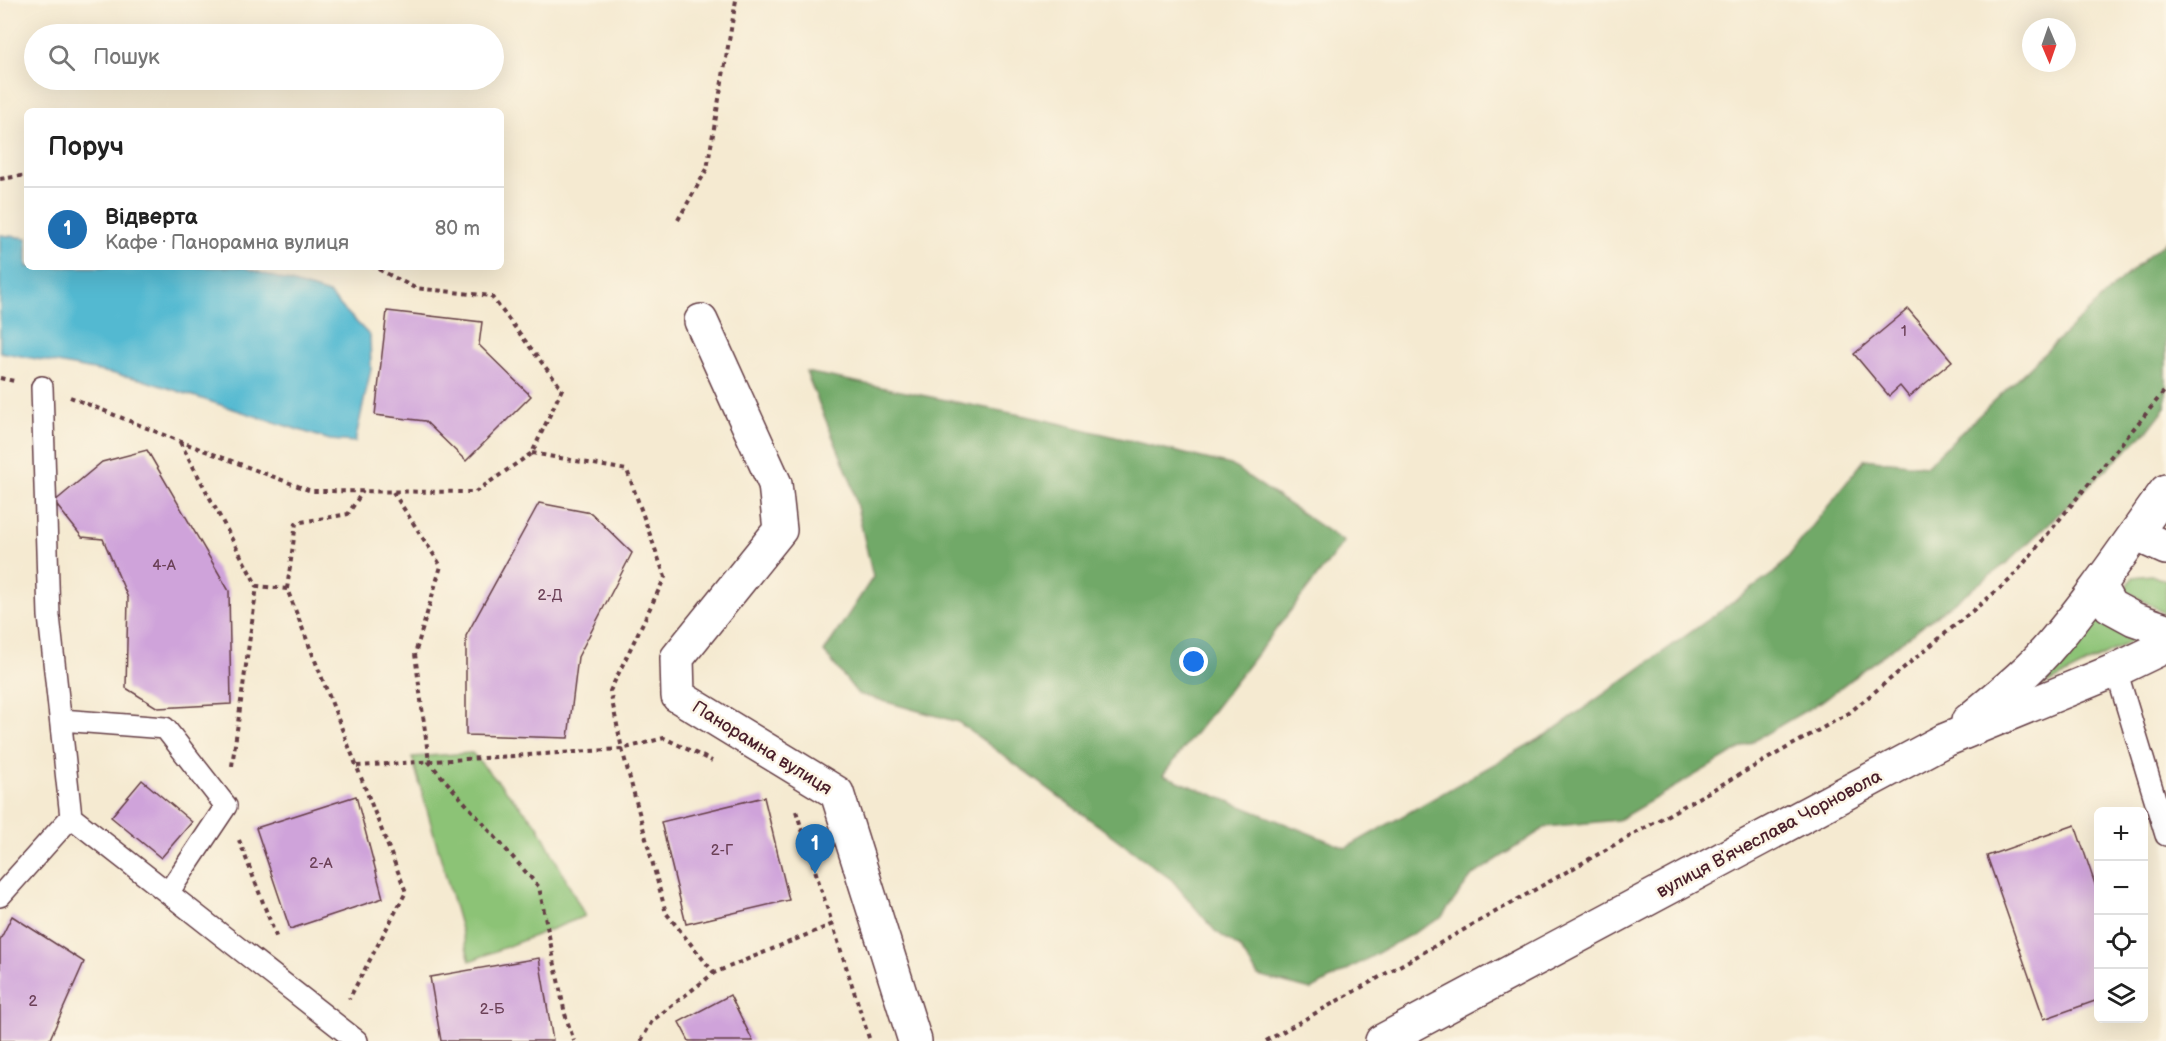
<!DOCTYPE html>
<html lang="uk">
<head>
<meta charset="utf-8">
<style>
  :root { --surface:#fff; --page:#f6f6f6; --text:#222; --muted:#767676; --line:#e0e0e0; --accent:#1f6fb2 }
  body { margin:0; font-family:"Balsamiq Sans",sans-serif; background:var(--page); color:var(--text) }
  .controls { position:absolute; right:18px; bottom:18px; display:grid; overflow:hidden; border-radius:9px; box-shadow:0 6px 24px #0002 }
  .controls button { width:54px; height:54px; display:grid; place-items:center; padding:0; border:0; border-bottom:2px solid var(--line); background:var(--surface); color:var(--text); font:30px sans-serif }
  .compass { position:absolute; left:2022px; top:18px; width:54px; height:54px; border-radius:50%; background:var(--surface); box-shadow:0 6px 24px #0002; rotate:178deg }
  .you { position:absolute; left:1194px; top:662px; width:21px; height:21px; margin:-15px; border:4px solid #fff; border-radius:50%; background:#1a73e8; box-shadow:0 0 0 9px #1a73e833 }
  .badge { display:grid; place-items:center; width:39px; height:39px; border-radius:50%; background:var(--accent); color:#fff; font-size:20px; font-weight:700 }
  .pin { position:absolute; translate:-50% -50px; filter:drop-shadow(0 2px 3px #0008) }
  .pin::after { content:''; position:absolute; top:32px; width:21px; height:18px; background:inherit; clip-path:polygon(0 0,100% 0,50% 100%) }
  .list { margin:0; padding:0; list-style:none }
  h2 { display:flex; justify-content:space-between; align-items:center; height:78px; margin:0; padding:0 24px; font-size:26px }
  h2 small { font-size:20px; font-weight:400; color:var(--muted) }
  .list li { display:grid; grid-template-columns:39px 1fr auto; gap:18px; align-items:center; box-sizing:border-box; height:84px; padding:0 24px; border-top:2px solid var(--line) }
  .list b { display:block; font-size:22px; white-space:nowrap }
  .list p { margin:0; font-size:20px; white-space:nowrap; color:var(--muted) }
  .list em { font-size:20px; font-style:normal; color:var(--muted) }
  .icon { flex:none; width:33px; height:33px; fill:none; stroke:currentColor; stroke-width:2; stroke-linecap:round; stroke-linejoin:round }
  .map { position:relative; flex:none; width:2166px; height:1041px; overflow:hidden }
  .search { position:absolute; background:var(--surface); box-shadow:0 6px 24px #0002; left:24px; top:24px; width:480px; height:66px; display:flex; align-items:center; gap:15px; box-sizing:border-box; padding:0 21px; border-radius:33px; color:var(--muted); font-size:22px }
  .panel { position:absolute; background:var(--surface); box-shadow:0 6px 24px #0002; left:24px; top:108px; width:480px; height:162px; border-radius:9px }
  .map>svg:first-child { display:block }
</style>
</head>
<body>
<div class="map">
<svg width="2166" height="1041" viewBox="0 0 2166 1041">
  <rect width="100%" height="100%" fill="#fcf5e5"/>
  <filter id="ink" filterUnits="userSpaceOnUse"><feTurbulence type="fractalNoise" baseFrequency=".0167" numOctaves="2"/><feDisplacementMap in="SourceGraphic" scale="12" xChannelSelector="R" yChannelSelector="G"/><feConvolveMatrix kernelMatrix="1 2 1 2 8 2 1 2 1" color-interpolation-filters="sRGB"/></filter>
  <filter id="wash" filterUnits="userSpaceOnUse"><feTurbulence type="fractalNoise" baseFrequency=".008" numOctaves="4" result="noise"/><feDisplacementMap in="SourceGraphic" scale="24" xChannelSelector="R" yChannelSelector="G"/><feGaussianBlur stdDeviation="1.35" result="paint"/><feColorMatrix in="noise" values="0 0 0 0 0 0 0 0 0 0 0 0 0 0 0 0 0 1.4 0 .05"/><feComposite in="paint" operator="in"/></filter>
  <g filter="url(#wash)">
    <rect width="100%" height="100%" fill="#f5ead1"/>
    <path fill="#8cc376" stroke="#6b7150" stroke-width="1.5" d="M2151 575 2166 581V614L2125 590 2133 577Z
      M2099 616 2140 637 2043 686Z
      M472 753 538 826 585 916 470 961 412 757Z"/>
    <path fill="#71a967" stroke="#5e6449" stroke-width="1.5" d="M2166 241V407L2149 429 2008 562 1822 701 1618 820 1546 827 1472 876 1441 918 1311 990 1258 976 1240 948 1215 931 1172 880 958 722 858 694 824 652 873 577 851 481 806 372 1041 419 1231 465 1344 542 1163 775 1346 848 1549 733 1778 570 1865 459 1926 466 2122 279Z"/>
    <path fill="#53b9d1" stroke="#4e6c7e" stroke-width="1.5" d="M0 235 27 238V267H243L329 294 370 336 371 369 355 442 330 440 140 379 0 352Z"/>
    <g id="blocks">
      <path fill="#cfa3da" d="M1908 309 1952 361 1909 397 1900 386 1889 396 1854 354Z
        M387 311 482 322 479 345 531 396 466 461 425 421 375 415Z
        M147 450 229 591 231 704 158 708 126 688 128 598 103 539 82 537 54 502 102 462Z
        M539 503 591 513 632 553 578 657 568 738 466 735V636Z
        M142 780 192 822 161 858 111 817Z
        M356 796 383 898 290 929 256 828Z
        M764 797 789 900 686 924 661 822Z
        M2075 825 2098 893V1000L2044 1019 1987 856Z
        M12 916 84 962 49 1041H0V940Z
        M539 958 553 1041H441L430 977Z
        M730 995 753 1041H689L679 1022Z"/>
    </g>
  </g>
  <g filter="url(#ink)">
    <use href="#blocks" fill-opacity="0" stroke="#643d44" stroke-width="1.5"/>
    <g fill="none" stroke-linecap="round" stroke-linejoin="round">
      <defs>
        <path id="lane" d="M42 387 49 616 71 817 357 1041
          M2116 670 2166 835
          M61 720 165 728 226 806 168 893
          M0 896 71 817"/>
        <path id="street" d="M701 321 775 484 780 530 677 658 678 696 837 793 915 1041"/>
        <path id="secondary" d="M2135 534 2166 548
          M2099 586 2110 606 2134 619 2166 630
          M1968 721C1998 696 2029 672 2053 643 2094 595 2129 542 2166 491
          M1382 1041 1943 741 2116 670 2166 646"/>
      </defs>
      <use href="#lane" stroke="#643d44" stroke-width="24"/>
      <use href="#street" stroke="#643d44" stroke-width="36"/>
      <use href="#secondary" stroke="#643d44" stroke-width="36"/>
      <path stroke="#643d44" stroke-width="4" stroke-dasharray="4.5 4.5" stroke-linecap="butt" d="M0 179 27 175
        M678 220 707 169 736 0
        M0 378 14 381
        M70 397 179 441 311 491 475 492 532 453 562 389 491 296 415 288 374 267
        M180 442 257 586 287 589 406 892 349 999
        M532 453 627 470 665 577 610 691 622 749 666 913 714 973
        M393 492 441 566 415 654 429 762 539 887 565 1014 574 1041
        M287 589 296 523 348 514 363 491
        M232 766 257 586
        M357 766 622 749 664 738 712 761
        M796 811 870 1041
        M239 840 277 939
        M641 1041 652 1021 714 973 833 924
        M1266 1041 1849 713 2011 579 2166 389"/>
      <use href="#lane" stroke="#fff" stroke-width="21"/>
      <use href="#street" stroke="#fff" stroke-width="33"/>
      <use href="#secondary" stroke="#fff" stroke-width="33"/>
    </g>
  </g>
  <g text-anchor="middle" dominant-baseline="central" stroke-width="5" stroke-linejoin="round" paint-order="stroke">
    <g font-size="15" fill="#6b4057">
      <text x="1904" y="331">1</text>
      <text x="164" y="565">4-А</text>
      <text x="550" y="595">2-Д</text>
      <text x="722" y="850">2-Г</text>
      <text x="321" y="863">2-А</text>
      <text x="33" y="1001">2</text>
      <text x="492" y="1009">2-Б</text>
    </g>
    <g font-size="18" fill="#4a1f2b" stroke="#fcf5e5">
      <text transform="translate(762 748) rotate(32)">Панорамна вулиця</text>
      <text transform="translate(1769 834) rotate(-28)">вулиця Вʼячеслава Чорновола</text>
    </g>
  </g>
</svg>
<div class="controls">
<button>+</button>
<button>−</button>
<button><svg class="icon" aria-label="locate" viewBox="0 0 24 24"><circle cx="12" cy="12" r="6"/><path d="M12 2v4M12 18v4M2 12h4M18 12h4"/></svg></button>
<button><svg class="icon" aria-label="layers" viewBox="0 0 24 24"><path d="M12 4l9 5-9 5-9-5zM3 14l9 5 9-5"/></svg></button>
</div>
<svg class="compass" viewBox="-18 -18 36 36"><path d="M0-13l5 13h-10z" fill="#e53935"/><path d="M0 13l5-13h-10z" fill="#767676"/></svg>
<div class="you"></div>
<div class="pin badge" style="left:815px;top:874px">1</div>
<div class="search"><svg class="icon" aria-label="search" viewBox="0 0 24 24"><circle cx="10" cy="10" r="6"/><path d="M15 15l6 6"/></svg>Пошук</div>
<section class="panel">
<h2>Поруч<small></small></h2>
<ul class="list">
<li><span class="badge">1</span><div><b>Відверта</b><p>Кафе · Панорамна вулиця</p></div><em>80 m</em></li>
</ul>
</section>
</div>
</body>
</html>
